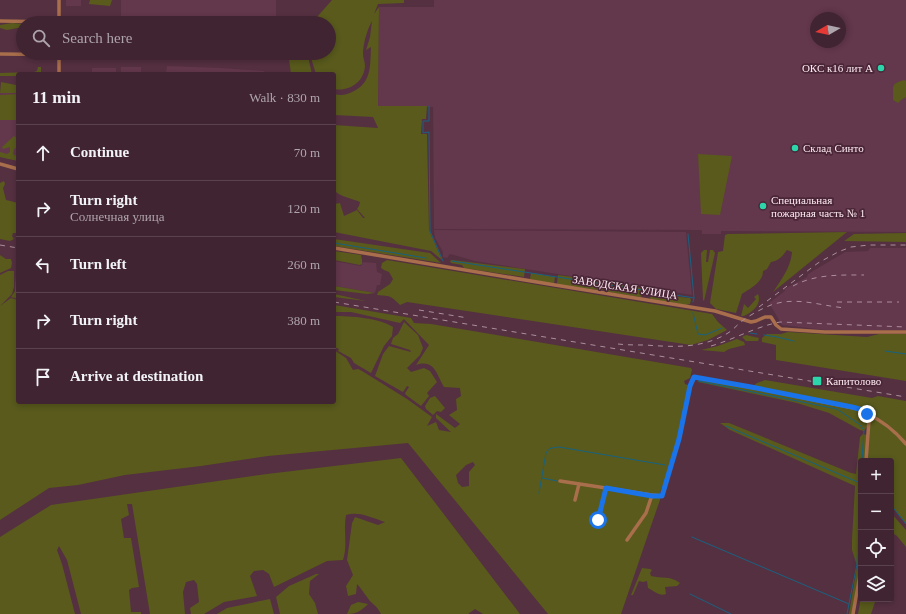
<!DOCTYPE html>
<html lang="en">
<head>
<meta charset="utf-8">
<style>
  :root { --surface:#402431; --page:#472c39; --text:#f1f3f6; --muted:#aea4ab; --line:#59414d }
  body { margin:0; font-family:"Times New Roman",serif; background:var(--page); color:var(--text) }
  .controls { position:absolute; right:12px; bottom:12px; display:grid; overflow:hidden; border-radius:4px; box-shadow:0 2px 6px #0003 }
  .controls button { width:36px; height:36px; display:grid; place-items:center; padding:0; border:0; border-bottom:1px solid var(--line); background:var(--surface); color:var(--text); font:20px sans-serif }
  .compass { position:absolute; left:810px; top:12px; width:36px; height:36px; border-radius:50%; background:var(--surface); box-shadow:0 2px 6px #0003; rotate:261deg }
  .stop { position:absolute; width:12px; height:12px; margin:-9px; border:3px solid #1a73e8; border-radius:50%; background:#fff }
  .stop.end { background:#1a73e8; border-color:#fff; box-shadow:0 1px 4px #0008 }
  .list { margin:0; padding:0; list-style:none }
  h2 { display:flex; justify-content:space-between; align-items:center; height:52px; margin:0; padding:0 16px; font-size:17px }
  h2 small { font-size:13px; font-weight:400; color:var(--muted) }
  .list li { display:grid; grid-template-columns:26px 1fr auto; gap:12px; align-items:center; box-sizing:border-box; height:56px; padding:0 16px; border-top:1px solid var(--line) }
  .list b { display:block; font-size:15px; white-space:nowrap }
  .list p { margin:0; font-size:13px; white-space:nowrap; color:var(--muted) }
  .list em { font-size:13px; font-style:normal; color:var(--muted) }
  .icon { flex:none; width:22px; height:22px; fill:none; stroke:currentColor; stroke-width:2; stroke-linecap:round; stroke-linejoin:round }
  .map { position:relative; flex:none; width:906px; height:614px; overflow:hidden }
  .search { position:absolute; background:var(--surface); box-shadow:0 2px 6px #0003; left:16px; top:16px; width:320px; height:44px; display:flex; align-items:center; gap:10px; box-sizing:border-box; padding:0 14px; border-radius:22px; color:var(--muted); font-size:15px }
  .panel { position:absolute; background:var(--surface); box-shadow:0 2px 6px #0003; left:16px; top:72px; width:320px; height:332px; border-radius:4px }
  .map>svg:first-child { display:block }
</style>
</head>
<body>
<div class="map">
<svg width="906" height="614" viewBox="0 0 906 614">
  <rect width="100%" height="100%" fill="#553041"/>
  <path fill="#63374c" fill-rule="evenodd" d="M66 0H81V6H66Z
    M121 0H276V23H121Z
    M434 0H906V232L723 231H721V234H702V230L434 229 433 107 378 106 379 7H434ZM816 18H840V42H816Z
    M167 66 220 68 264 71 266 74H166Z
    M121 67H141V74H121Z
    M92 68H116V74H92Z
    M0 93H18V161L0 157Z
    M434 230 686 232 692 295 475 261 450 254 447 258 443 257V252L435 238Z
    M870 248H906V330H825L782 325 769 303 785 291 784 289 807 277 808 274 845 252 868 251Z
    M334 261 361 266 363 262 376 263 377 272 382 274 380 285H377L375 293 334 286Z"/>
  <path fill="#595a1c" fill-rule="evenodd" d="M90 0H112L110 6 89 4Z
    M332 0H404V3L378 4 374 14 379 7 378 106H427L426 119H422L421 134H427L429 230 442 260 431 251 334 232V204L340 203 344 216 357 210 363 218H365L357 209 359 206 360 202C353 199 339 196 335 191L334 125 378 128 373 117 334 115V94C341 96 346 95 352 92 372 83 370 66 371 47L366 50 370 37 372 21C367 30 363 44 363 54 363 58 365 62 365 66 364 82 349 92 334 89V74H316L311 58V53H329V23H316L317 17Z
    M12 23 23 24V27L7 30 0 28V25Z
    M299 53H310L309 61 312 74H291L289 59 297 55Z
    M38 67H41V74H18V76H0V73L34 72 37 71Z
    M904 80 906 81V97L901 100 898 103 893 100C894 87 889 84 904 80Z
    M1 82 16 85 18 84V93H0Z
    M18 94V120H0V95Z
    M14 136 18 139V151L16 148 14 149 13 154 18 157V161L0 157V152L7 154 10 152V147L3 149 2 147Z
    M698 154 732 156 720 215 701 214Z
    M4 181 5 184 3 188 6 200 18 203V233H13L12 236 14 239 10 241 0 239V183Z
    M847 232 773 292C781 280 791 267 792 252L787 250 786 251C783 256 778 261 771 262L767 269 763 271C763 282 751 288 742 294L736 313 716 309 710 303 718 252 723 251 725 235 728 234Z
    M906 233V242L844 241 854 234Z
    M334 239 430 253 441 263 334 246Z
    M704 250H707L706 262H708L710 250H713L715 253 704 301 703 300 701 253Z
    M334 251 361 255 362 260V264L360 265 334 260Z
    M0 255 6 259H11L12 263 11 268 0 273Z
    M387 260 712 314 718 322 727 330 708 340 691 345 407 302 400 305C389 294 391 297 377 295L378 292 390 284 393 279 389 272 384 270 381 268 382 263Z
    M452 260 525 269 524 277 464 268 462 265 451 263 450 261Z
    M8 271H14V287L12 294 0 306V275Z
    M531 273 555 277 554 284 530 279Z
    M558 275 604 281V286L603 290H600L558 285 557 283Z
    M16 276H18V299L11 297 15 291Z
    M608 282 643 288 642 296 640 297 608 292 610 287Z
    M334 286 375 293 367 294 334 290Z
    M334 294 366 301 334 297Z
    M651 294 690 298 691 300 690 304 686 305 651 299 650 298Z
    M758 294C762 304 753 312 744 316H741L744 304 748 308 756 299 754 297Z
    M11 298 18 300V402H334V350L346 358 353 370 358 369 362 371 407 399 432 417 427 426 436 422 439 430 451 432 436 418V414L455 428 460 424 449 415 457 410 456 399 461 396 460 388 444 387C436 373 434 359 416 365L429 345 404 319 400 323 351 312H334V305L411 318 414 323 431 324 691 368 692 370 690 378 684 381 685 384 688 385 684 411 667 477 660 492V500L653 520 621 614H548L408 443 268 456 201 466 125 475 78 485 49 488 0 520V306ZM473 462 475 465 469 472V486L462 487 458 483 456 475 466 465Z
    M334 316C350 316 380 318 393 327L392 336 384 346 371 373 354 363 351 358 338 351 339 349 334 347Z
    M404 322 418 335 423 348 420 355 407 368 411 372 424 368 430 371 437 382 427 393 429 396 421 406 406 395 405 393 409 387 407 386 403 392 401 391 375 376 383 354 389 346 411 352 410 350 391 344 393 338 398 334Z
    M788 332 867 337 879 334H906V381L776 360V345L762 342V338L767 334H781Z
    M746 335 759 338 758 341H746L742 337Z
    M737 339 744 342 745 345 729 349 724 352 701 350 718 346Z
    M699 380 753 386 757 383 765 380 872 398 878 396 906 401V524L891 505V461H861L860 565 852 614H849L857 566 852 550V540L855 486 730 430 720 423H729L851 473 856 474 860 437 863 434 867 435 869 424 864 431 860 430 829 413 797 403 698 382Z
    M435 396 445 408 441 412 437 411 433 415 426 409 425 406 430 398Z
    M401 458 520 614H483L475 609 468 614H381C376 604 371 604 367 597 363 592 361 588 357 584L356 594 348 596 346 586 353 575 347 560 352 523 355 517 378 525 385 522C372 518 359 511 346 515 343 530 348 545 343 560L327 561 274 587 269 574 263 570 254 571 250 576 257 596 224 602 204 614H191L190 608 199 602 197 584 194 580 186 582 183 592 185 614H150L132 504H127L129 515 121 519 124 538H131L139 587 132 588 129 590 131 612H141V614H81L67 560 59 546 57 550 62 564 75 614H0V537L51 505 267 474Z
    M891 513 906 530V547L897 536 891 532Z
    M642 568 650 569 652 570 650 573 651 576C662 579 669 575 680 583L677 586 665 587 666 594C660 597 654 591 648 588L647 581 643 582 639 581 633 595H631Z
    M316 574H319L310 581 309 594 315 603 318 614H280L276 597 289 586Z
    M861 597V599H876L871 614H858Z
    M270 599 274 614H217L227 608Z
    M358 602 368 604C361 611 356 614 347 614L351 605Z"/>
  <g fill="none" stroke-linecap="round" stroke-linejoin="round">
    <path stroke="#186281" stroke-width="1" d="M429 106V121H423V133L429 132 430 231 443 261
      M688 234 694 298
      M334 243 426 258
      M452 261 688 297 694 298 693 302
      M693 313 698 334 705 335 722 328
      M750 333 757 334
      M764 335 777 337 794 341
      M885 351 906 354
      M698 381 837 409 859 424 864 430 862 460
      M726 426 860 483
      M542 478 557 481
      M539 493 546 453C549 447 553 448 559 447L665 465
      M891 505 906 524
      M692 537 849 604
      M690 594 731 614
      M847 614 857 564 861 472"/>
    <path stroke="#a96e4b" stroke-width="3.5" d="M0 21 59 22
      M59 23V0
      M0 54 263 57
      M59 74V53
      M0 164 18 169
      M334 248 555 285 715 311 751 322 756 321 765 317H771L776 325 781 329 825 332H906
      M867 414C883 421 895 431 906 444
      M560 481 652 495 662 496 679 439 690 386 693 378 694 377 751 387 863 410 867 414 869 420 866 461
      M575 500 579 484
      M598 520 606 488
      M627 540 646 513 652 495
      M853 614 861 569"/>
    <path stroke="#ab8f9b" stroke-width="1" stroke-dasharray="5 5" stroke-linecap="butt" d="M0 245 18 248
      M793 286C815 274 840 275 864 275
      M334 302 906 397
      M837 302H899
      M759 307 818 263 838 252 851 247 869 245H906
      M419 310 468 318
      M618 344C627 345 636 345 645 345 673 347 702 349 728 333 733 330 737 325 742 321 750 315 761 309 771 305 797 296 820 306 846 308
      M711 346C735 339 755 327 780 322L906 327"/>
  </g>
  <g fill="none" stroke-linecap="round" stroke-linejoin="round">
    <path stroke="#1a73e8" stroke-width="5" d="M598 520 606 488 652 496H662L679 439 690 386 694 377 751 387 852 407 863 410 867 414"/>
  </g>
  <g fill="#2dd5ab" stroke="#4a2637" stroke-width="1.5">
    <circle cx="881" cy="68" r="4"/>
    <circle cx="795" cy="148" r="4"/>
    <circle cx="763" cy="206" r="4"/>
    <rect x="812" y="376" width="10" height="10" rx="2"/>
  </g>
  <g text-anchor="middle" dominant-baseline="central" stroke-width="3.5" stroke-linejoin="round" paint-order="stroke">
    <g font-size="11" fill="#ffebf3" stroke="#4a2637" text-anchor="start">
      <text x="873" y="68" text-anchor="end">ОКС к16 лит А</text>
      <text x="803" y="148">Склад Синто</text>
      <text x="771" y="200">Специальная<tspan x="771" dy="13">пожарная часть № 1</tspan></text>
      <text x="826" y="381">Капитолово</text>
    </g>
    <g font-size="11" fill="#ffebf3" stroke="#4a2637">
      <text transform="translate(625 287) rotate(9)">ЗАВОДСКАЯ УЛИЦА</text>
    </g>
  </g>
</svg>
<div class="controls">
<button>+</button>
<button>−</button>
<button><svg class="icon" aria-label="locate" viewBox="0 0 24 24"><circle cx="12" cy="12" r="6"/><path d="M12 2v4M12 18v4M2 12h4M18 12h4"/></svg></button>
<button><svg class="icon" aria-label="layers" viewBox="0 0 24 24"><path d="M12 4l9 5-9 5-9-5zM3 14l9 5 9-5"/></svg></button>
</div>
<svg class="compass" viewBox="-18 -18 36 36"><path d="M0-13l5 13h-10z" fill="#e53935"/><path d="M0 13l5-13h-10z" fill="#aea4ab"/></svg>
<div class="stop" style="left:598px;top:520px"></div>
<div class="stop end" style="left:867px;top:414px"></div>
<div class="search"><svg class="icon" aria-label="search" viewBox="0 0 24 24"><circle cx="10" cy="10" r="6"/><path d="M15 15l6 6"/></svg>Search here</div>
<section class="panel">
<h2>11 min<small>Walk · 830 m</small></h2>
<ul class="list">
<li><svg class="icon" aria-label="ahead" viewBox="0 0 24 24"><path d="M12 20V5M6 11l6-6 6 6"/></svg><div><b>Continue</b></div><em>70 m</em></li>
<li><svg class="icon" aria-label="right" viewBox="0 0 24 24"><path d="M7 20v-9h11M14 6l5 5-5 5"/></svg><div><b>Turn right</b><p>Солнечная улица</p></div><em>120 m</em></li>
<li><svg class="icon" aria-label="left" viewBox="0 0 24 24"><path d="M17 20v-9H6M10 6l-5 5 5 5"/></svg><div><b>Turn left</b></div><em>260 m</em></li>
<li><svg class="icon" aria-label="right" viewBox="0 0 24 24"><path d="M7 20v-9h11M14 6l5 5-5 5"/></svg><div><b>Turn right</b></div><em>380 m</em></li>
<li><svg class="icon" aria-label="arrive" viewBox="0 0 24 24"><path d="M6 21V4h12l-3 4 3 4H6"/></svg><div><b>Arrive at destination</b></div></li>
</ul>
</section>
</div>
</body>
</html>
